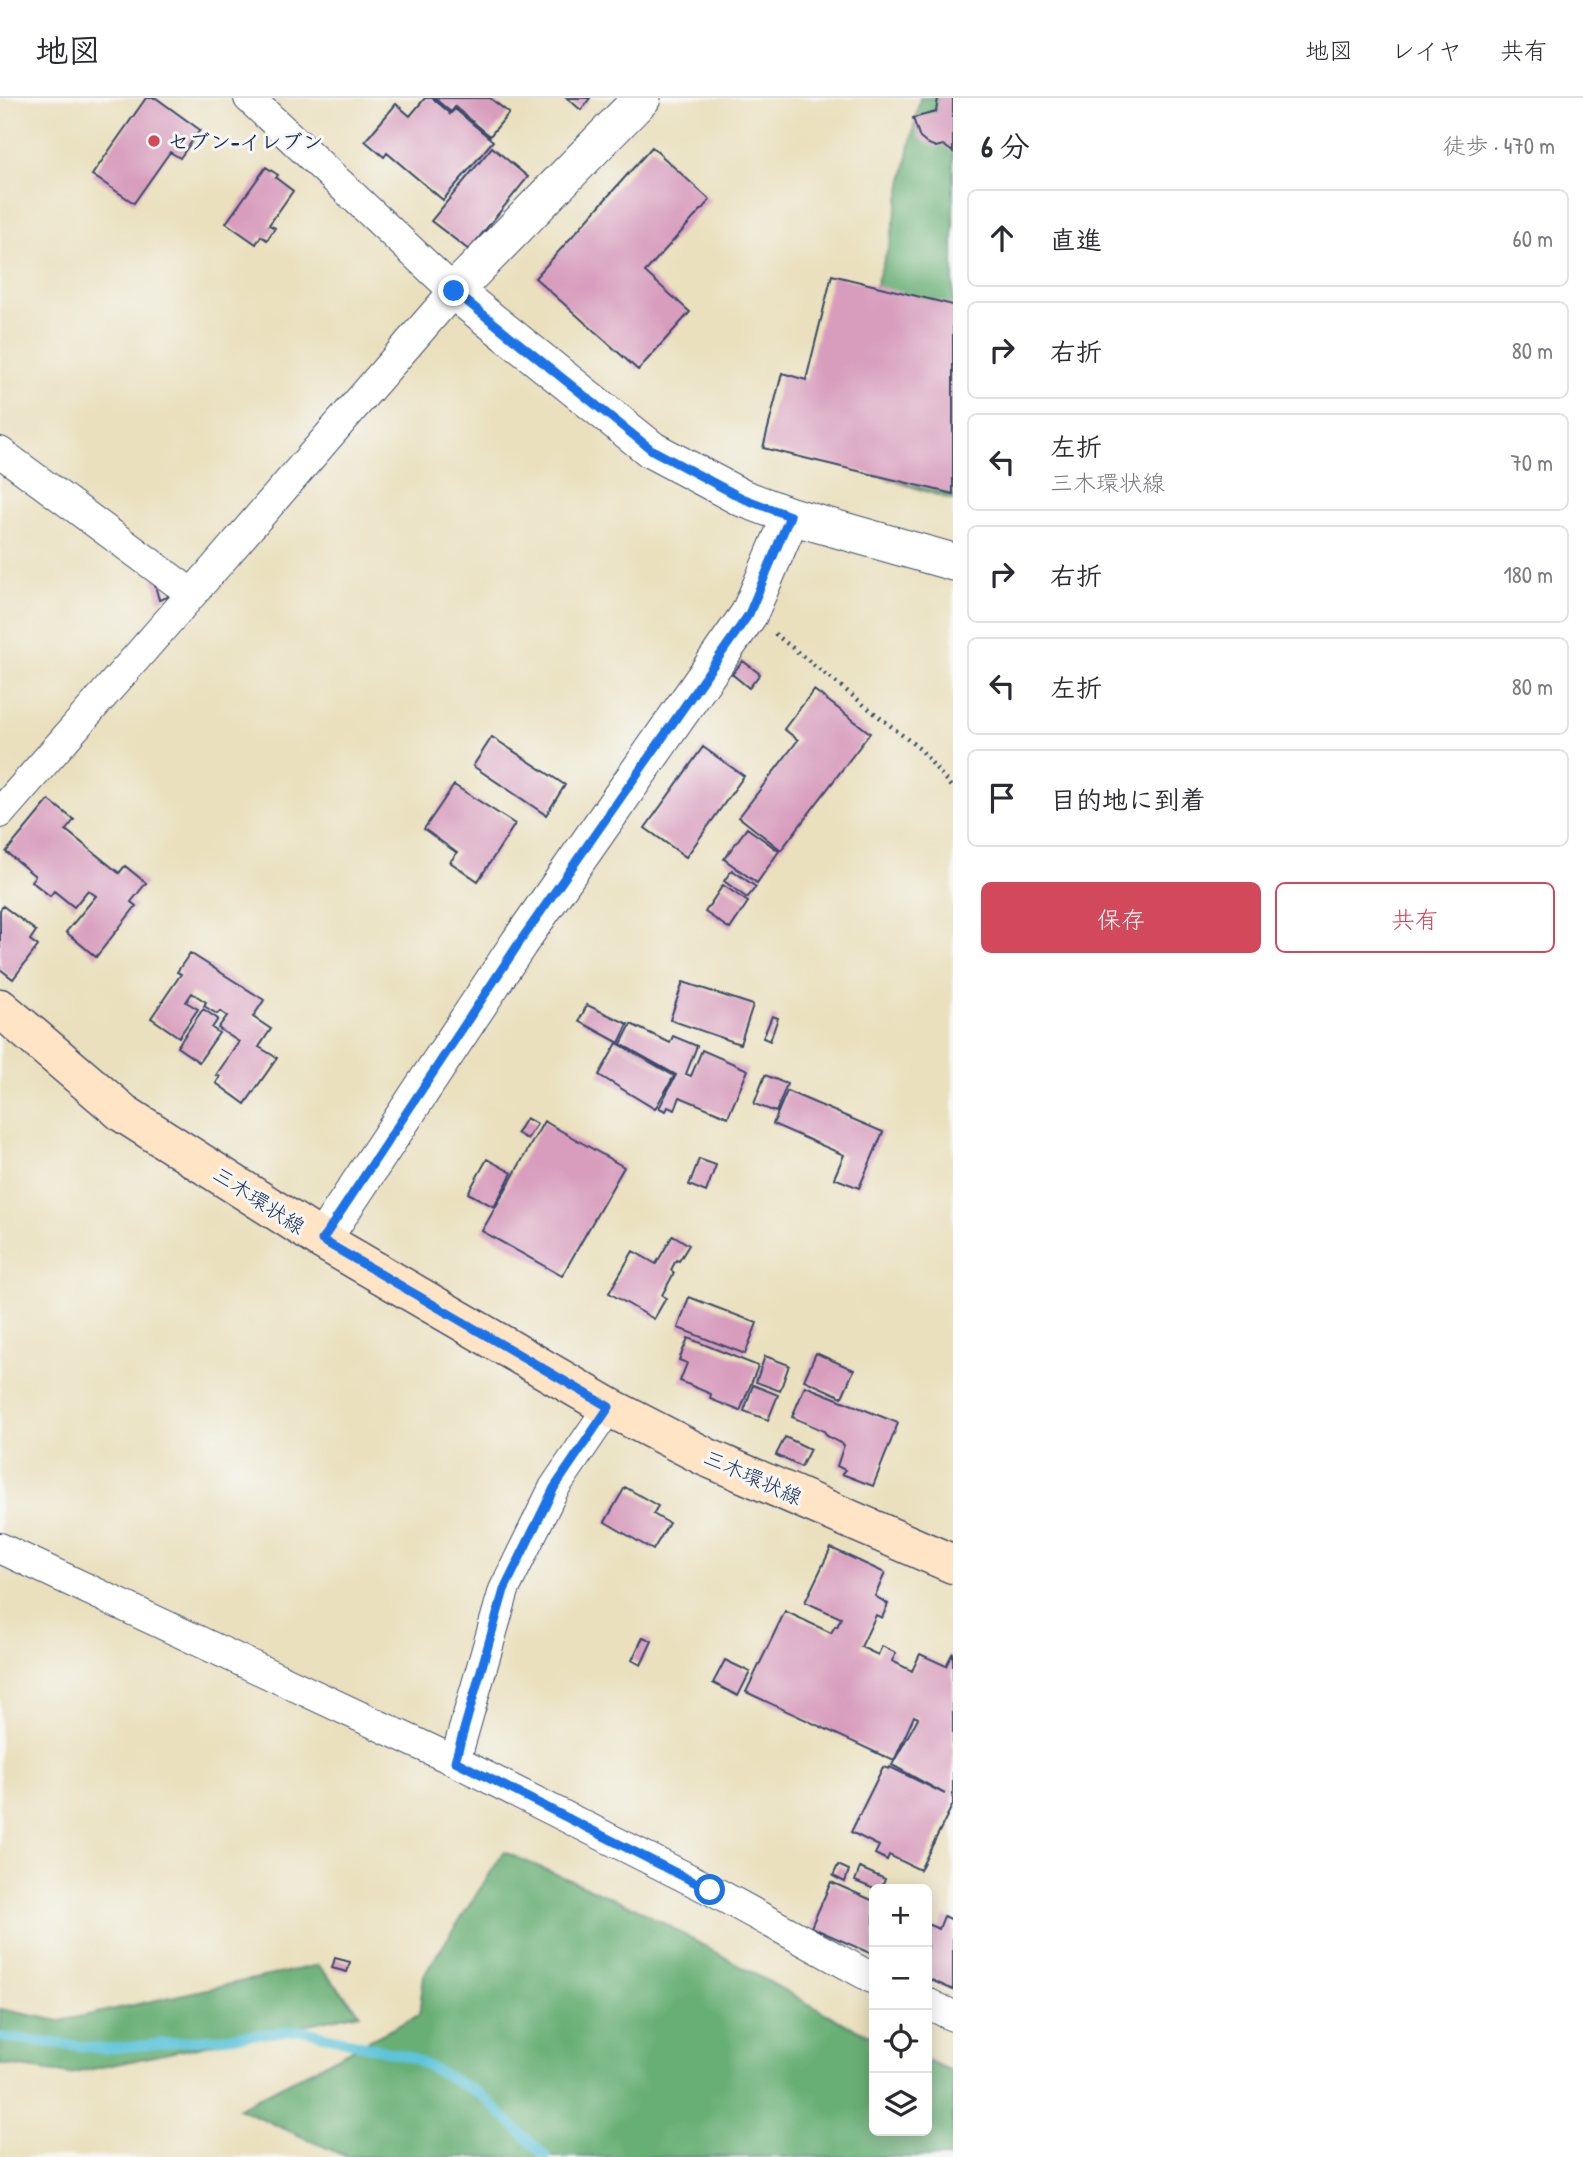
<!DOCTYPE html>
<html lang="ja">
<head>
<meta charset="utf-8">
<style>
  :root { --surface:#fff; --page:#f7f7f7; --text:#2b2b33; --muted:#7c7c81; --line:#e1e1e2; --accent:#d1495b }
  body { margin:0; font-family:"Patrick Hand","Klee One",sans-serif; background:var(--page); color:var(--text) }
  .controls { position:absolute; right:21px; bottom:21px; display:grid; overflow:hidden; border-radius:10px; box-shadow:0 4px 18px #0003 }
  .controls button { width:63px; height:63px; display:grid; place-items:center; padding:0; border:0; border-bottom:2px solid var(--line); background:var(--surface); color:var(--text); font:35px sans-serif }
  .stop { position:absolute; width:21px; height:21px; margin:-16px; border:5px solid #1a73e8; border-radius:50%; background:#fff }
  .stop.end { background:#1a73e8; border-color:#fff; box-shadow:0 2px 7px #0008 }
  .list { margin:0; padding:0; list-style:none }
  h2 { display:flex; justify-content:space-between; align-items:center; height:91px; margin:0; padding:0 28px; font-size:30px }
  h2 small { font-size:23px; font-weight:400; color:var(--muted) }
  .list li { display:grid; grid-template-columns:46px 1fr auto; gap:21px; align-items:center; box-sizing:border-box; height:98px; margin:0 14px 14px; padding:0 14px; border:2px solid var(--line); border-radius:10px }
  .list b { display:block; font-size:26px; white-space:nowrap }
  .list p { margin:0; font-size:23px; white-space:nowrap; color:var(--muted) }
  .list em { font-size:23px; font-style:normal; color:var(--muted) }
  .actions { display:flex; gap:14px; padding:21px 28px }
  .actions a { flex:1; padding:16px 0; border:2px solid var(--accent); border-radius:10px; text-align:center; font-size:24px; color:var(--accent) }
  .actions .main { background:var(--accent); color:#fff }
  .icon { flex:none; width:38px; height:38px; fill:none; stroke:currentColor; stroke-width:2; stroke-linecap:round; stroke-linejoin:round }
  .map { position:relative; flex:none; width:953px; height:2059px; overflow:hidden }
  header { display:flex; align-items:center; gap:42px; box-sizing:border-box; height:98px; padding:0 35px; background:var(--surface); border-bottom:2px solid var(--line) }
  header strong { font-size:33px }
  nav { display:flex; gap:38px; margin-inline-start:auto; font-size:24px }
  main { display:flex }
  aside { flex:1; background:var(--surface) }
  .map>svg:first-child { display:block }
</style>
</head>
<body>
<header>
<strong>地図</strong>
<nav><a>地図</a><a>レイヤ</a><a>共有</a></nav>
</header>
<main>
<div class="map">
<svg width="953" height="2059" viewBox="0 0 953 2059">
  <rect width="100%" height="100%" fill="#f6f6f2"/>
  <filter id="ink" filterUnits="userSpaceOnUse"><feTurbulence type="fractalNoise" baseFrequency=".0143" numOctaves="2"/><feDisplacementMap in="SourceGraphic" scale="14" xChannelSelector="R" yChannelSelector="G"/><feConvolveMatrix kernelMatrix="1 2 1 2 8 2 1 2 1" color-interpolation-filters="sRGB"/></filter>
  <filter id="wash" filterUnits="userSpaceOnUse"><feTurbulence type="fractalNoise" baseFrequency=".00686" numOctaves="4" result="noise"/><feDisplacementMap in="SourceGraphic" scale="28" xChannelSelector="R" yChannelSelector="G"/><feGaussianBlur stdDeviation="1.57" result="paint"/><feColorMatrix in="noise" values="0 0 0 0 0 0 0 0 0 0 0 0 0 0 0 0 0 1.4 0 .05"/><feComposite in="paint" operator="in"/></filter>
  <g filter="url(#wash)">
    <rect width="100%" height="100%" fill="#eae0bd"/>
    <path fill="#68af74" stroke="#426f69" stroke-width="2" d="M920 0H953V402L819 358 890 144Z
      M504 1754 634 1809 845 1926 874 1939V2033H927V1962L953 1974V2059H347L238 2010 419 1917 424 1877Z
      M318 1867 360 1915 69 1976 0 1966V1911L60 1923Z"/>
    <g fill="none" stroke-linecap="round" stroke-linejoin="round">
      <path stroke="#5dc4da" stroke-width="10" d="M0 1939 105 1951 302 1932 413 1960 480 1996 546 2059"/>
    </g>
    <g id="blocks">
      <path fill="#d89dbd" d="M146 0H156L200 32 180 60 170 54 134 105 92 77Z
        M425 0H432L450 15 449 17 455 11 493 43 443 102 387 55 384 59 365 43 396 6 410 18Z
        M434 0H490L509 15 490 38 455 9 451 14Z
        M567 0H590L581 12Z
        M938 0H953V54L943 47 936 49 926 45 920 40 913 20 936 14Z
        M492 49 528 79 469 152 431 123Z
        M652 49 710 102 645 174 690 214 638 272 535 180Z
        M266 69 278 77 276 80 293 93 269 127 275 130 267 142 261 138 256 146 226 125Z
        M832 177 953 207V396L763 350 782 275 806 282Z
        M162 477 168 499 159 502 153 480Z
        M743 563 760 576 749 590 732 576Z
        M814 592 870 635 781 752 739 719 798 642 784 631Z
        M492 639 565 687 546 717 473 668Z
        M703 649 744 678 686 759 645 730Z
        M454 687 515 726 478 783 450 764 457 755 424 731Z
        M49 702 74 722 66 732 119 775 125 768 146 785 131 804 136 808 96 859 66 834 96 798 88 792 74 809 54 793 50 798 31 783 35 778 6 754Z
        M747 730 779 753 757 785 724 761Z
        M732 772 756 789 747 800 724 783Z
        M723 787 748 804 730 831 705 814Z
        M3 808 36 833 30 842 38 848 13 881 0 871V812Z
        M190 855 264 902 253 919 271 931 259 949 277 960 245 1006 216 985 220 979 216 977 239 944 218 930 227 918 220 913 217 916 204 908 206 904 192 895 186 904 198 911 179 939 151 920 181 876 177 874Z
        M683 884 753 907 740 946 670 922Z
        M587 907 628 926 619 945 579 923Z
        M203 911 218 921 212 930 219 935 199 964 177 949Z
        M772 918 778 920 770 943 763 940Z
        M631 926 670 945 673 938 697 948 686 976 691 978 702 952 748 972 728 1019 680 999 675 1012 668 1009 666 1013 659 1010 676 977 621 946Z
        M617 945 674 978 655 1011 599 977Z
        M765 977 787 986 776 1014 754 1006Z
        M787 993 883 1034 859 1090 834 1080 844 1057 773 1026Z
        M526 1020 537 1026 527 1041 517 1035Z
        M544 1023 624 1069 562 1178 482 1133Z
        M487 1061 512 1075 494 1109 468 1095Z
        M699 1061 716 1067 706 1094 689 1087Z
        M673 1137 689 1147 679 1163 676 1162 671 1172 674 1175 662 1197 666 1200 654 1221 609 1195 633 1153 656 1166Z
        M689 1199 757 1225 745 1256 678 1230Z
        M688 1240 758 1268 740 1313 710 1301 711 1296 680 1283 687 1265 679 1262Z
        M816 1255 854 1272 842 1299 804 1282Z
        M765 1258 789 1267 780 1293 756 1284Z
        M753 1287 778 1297 768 1322 744 1313Z
        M805 1288 898 1325 873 1388 842 1376 845 1372 837 1368 844 1347 827 1338 824 1333 792 1319Z
        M785 1339 810 1351 801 1369 776 1357Z
        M625 1389 658 1408 653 1416 669 1425 653 1452 605 1424Z
        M831 1450 885 1475 875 1498 888 1506 882 1520 876 1517 861 1549 878 1557 882 1548 896 1555 892 1563 912 1573 920 1556 946 1568 953 1554V1706L920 1772 889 1757 887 1762 875 1756 879 1748 851 1734 883 1669 889 1671 890 1669 945 1696 892 1667 918 1620 914 1618 894 1663 746 1594 785 1513 831 1535 835 1528 837 1529 841 1520 805 1504Z
        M643 1539 652 1543 641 1567 632 1562Z
        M725 1562 750 1574 738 1598 713 1585Z
        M838 1767 849 1772 845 1784 833 1778Z
        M860 1770 885 1781 881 1791H874L855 1783Z
        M831 1784 874 1803V1857L811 1829Z
        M944 1818 953 1822V1892L927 1880V1826L939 1831Z
        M335 1860 350 1864 347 1874 332 1870Z"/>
    </g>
  </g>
  <g filter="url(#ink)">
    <use href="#blocks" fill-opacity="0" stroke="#3a4a6c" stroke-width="2"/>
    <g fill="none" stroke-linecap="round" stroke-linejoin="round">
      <defs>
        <path id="minor" d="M0 354 192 496
          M0 715 192 496 454 193 249 0
          M0 1450 455 1663 711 1792 874 1881
          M455 1663 504 1492 554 1390 609 1309
          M927 1905 953 1918"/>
        <path id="tertiary" d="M642 0 454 193 652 352 742 400 791 418 953 464
          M322 1142 519 845 749 516 791 418"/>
        <path id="secondary" d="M0 910 123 1015 322 1142 609 1309 706 1359 953 1466"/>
      </defs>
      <use href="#minor" stroke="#3a4a6c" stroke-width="32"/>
      <use href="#tertiary" stroke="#3a4a6c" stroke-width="39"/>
      <use href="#secondary" stroke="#3a4a6c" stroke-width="41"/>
      <path stroke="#3a4a6c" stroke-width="4.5" stroke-dasharray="2 5" stroke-linecap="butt" d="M775 536 921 652 953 691"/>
      <use href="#minor" stroke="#fff" stroke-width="30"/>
      <use href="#tertiary" stroke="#fff" stroke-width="37"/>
      <use href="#secondary" stroke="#ffe4c6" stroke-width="38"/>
    </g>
  </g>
  <g fill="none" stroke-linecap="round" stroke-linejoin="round" filter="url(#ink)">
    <path stroke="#1a73e8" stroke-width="9" d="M454 193 652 352 742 400 790 418 749 516 519 845 322 1142 609 1309 554 1390 504 1492 455 1663 710 1792"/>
  </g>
  <circle fill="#d1495b" stroke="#f6f6f2" stroke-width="2.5" cx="154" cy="43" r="7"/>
  <g text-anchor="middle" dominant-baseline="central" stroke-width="6" stroke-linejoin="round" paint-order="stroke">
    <g font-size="21" font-weight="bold" fill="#1b2f5e" stroke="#f6f6f2" text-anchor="start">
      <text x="168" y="43">セブン-イレブン</text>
    </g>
    <g font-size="21" fill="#1b2f5e" stroke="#f6f6f2">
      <text transform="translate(259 1102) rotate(33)">三木環状線</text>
      <text transform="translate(753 1379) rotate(24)">三木環状線</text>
    </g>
  </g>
</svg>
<div class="controls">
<button>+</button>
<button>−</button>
<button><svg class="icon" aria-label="locate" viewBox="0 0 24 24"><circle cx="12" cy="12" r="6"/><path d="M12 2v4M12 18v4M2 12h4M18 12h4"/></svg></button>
<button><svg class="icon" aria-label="layers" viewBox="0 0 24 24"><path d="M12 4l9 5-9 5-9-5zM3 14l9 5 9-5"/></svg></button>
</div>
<div class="stop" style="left:710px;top:1792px"></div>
<div class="stop end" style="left:454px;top:193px"></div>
</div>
<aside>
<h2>6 分<small>徒歩 · 470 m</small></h2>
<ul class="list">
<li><svg class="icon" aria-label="ahead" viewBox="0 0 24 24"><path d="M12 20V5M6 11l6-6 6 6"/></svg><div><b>直進</b></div><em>60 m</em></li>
<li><svg class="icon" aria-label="right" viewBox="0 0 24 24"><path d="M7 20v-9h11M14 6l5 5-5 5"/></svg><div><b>右折</b></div><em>80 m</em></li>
<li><svg class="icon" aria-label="left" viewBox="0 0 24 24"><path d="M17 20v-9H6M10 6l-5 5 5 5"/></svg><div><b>左折</b><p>三木環状線</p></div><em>70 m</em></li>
<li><svg class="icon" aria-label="right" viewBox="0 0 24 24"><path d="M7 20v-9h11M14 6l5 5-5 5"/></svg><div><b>右折</b></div><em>180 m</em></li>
<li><svg class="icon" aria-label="left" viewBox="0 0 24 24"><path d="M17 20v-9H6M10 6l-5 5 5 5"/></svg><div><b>左折</b></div><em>80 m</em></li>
<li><svg class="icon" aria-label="arrive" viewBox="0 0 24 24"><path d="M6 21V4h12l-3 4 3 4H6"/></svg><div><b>目的地に到着</b></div></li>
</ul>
<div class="actions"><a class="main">保存</a><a>共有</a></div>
</aside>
</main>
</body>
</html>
